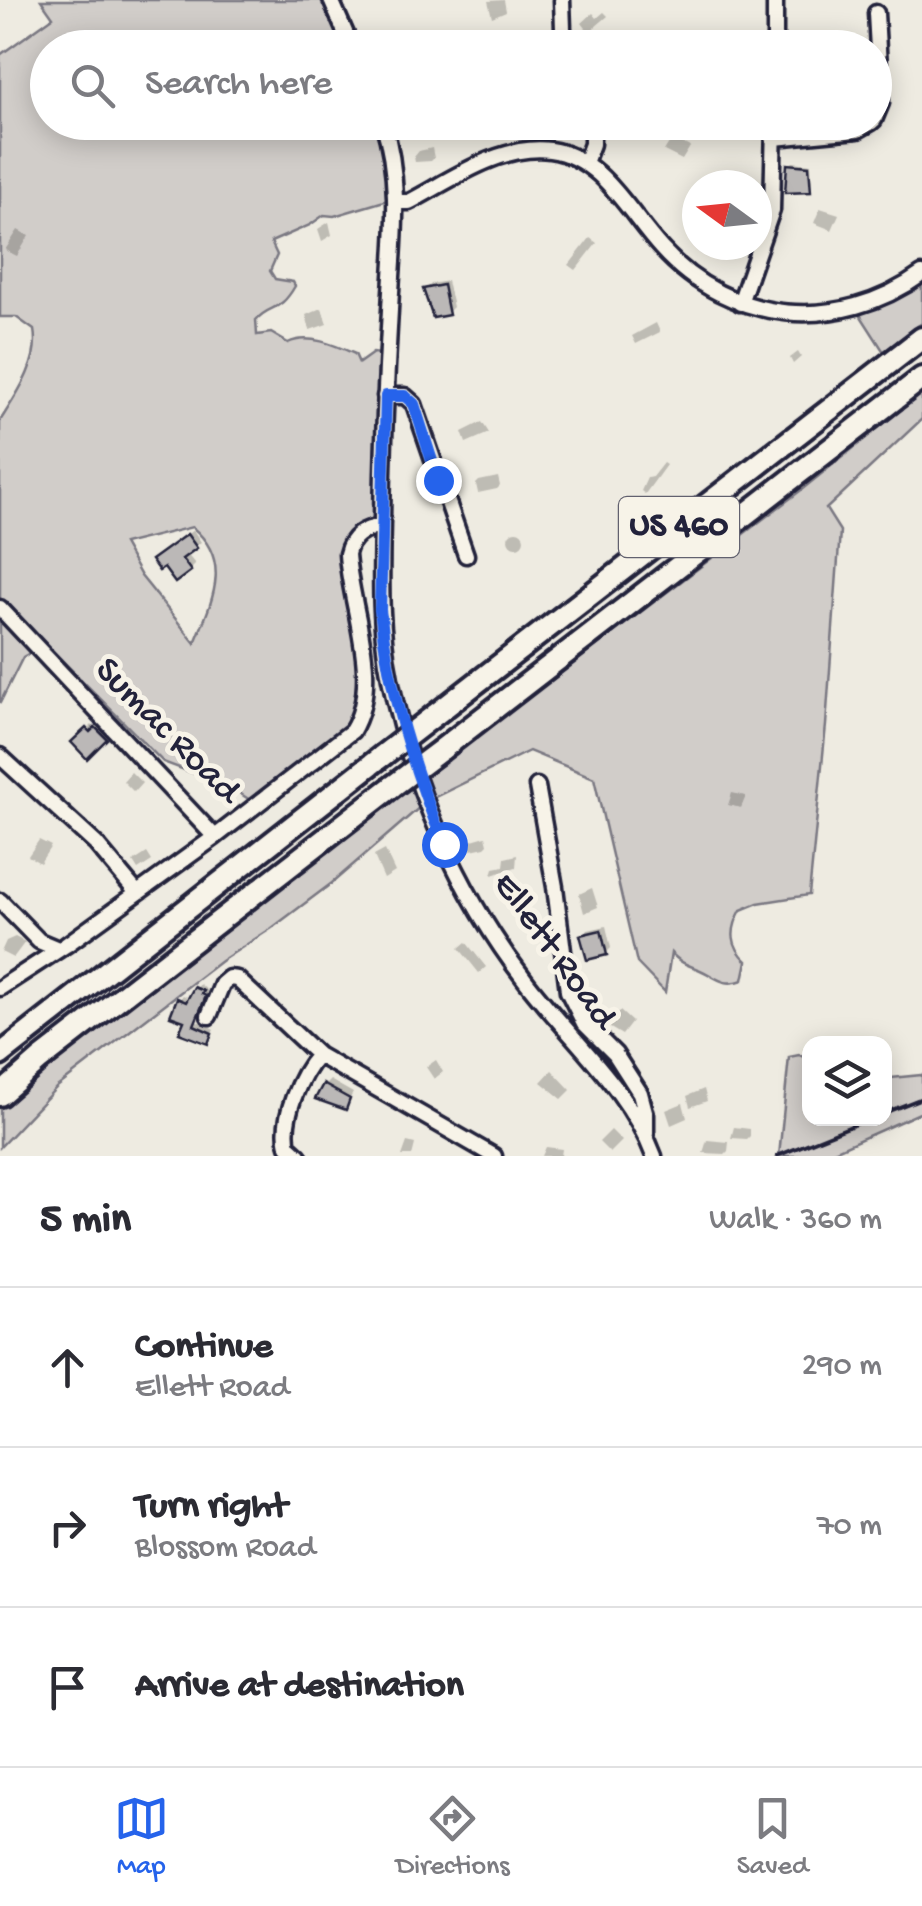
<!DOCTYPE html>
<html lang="en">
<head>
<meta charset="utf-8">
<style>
  :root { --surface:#fff; --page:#f2f2f3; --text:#2b2b33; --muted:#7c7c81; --line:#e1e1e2; --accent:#2563eb }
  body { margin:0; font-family:"Gochi Hand",sans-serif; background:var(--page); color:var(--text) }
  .controls { position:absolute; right:30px; bottom:30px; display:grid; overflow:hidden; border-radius:20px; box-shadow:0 5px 25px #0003 }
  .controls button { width:90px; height:90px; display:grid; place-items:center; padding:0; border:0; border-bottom:2px solid var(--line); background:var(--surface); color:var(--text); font:50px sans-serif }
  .compass { position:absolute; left:682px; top:170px; width:90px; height:90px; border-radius:50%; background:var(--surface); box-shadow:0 5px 25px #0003; rotate:285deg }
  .stop { position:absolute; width:30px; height:30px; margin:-22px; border:8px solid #2563eb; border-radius:50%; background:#fff }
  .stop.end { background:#2563eb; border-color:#fff; box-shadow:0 2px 10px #0008 }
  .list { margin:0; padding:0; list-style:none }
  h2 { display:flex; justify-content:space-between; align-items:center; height:130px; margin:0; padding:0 40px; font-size:42px }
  h2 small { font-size:32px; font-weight:400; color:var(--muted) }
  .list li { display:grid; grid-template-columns:65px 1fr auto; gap:30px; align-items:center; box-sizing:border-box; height:160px; padding:0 40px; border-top:2px solid var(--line) }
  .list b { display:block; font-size:38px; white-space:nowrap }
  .list p { margin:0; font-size:32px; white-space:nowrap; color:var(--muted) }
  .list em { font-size:32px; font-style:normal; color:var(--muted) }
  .icon { flex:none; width:55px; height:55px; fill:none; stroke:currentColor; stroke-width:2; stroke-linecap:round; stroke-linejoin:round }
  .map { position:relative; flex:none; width:922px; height:1156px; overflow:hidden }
  .search { position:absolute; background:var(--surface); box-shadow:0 5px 25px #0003; left:30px; right:30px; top:30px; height:110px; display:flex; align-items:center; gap:25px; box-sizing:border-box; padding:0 35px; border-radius:55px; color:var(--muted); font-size:38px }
  .sheet { height:610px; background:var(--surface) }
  nav { display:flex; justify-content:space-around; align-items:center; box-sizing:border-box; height:140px; border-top:2px solid var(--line); background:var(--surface); font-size:28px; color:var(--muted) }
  nav a { display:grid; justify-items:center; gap:5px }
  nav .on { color:var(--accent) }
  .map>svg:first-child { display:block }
</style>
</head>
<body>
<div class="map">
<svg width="922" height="1156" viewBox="0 0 922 1156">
  <rect width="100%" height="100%" fill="#eeebe1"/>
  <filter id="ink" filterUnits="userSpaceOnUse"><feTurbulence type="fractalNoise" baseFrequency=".01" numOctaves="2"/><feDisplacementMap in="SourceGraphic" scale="20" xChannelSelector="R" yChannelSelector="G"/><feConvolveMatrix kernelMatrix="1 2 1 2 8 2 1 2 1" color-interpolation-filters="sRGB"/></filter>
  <g filter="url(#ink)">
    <path fill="#d1cdc9" stroke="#7a7882" stroke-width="2.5" fill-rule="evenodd" d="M41 0H326L347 47 48 48V122L378 123 391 199 334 216 324 215 310 225 271 242 277 255 270 271 275 279 293 282 295 286C279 314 271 303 256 320L257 335 271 333 288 343C308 333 335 345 355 354L359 363 373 353 380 354 382 358 376 514 364 527 349 535 343 546 355 618 357 708 346 731 253 802 212 775 203 777 163 762 46 644 23 657 0 703V421C17 394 40 362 34 330L16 317H0V55L53 17ZM192 527C233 561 212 601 195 643L141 576 123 544Z
      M922 280V323L884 352 859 313 902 294Z
      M922 393V419L826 509 840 531 826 725 809 895 758 903 741 910C730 930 730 945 747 961L743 980C722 988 716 976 698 969 685 964 681 963 671 953L665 992 637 963 594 778 529 751 431 799 424 777 800 491Z
      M413 785 420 807 332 883 272 928 221 961 57 1087 0 1147V1107L8 1100 156 981Z
      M799 1055 809 1058 810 1118H884L885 1076 891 1078 922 1075V1112L823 1156H779L789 1057Z"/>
    <path fill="#0003" d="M504 0 506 11 492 17 488 1Z
      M604 12 608 16 589 32 582 23 593 13 597 18Z
      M805 33H814L813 48H801Z
      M378 34 382 43 371 48 368 40Z
      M519 41H527V47L535 48H516Z
      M672 138 690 147 682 160 664 151Z
      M432 148 434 158 431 161 415 162 414 157 419 151Z
      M793 162 811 164 812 186 809 189 790 165Z
      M820 208 839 214 832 230 814 223Z
      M329 222 332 235 322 241 318 229Z
      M18 230 29 236 17 256 5 250Z
      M590 238 597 243 576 270 569 265Z
      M447 281 453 307 448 312 426 290 431 284Z
      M322 308 327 324 310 330 306 315Z
      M656 323 660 332 636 344 632 336Z
      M798 352 801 357 793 364 790 358Z
      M482 422 489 433 466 443 462 432Z
      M663 463 666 465 645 494 641 491 647 478 652 477Z
      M498 477 500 486 497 489 478 493 476 484 479 481Z
      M193 530 201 542 186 553 195 564 190 569 159 555Z
      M508 539a8 8 0 1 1 16 0a8 8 0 1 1-16 0Z
      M102 724 110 732 87 755 75 742 92 725 96 729Z
      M131 772 142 783 134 792 123 781Z
      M221 777 227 782 223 788 216 784Z
      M732 793 746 796 741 808 728 805Z
      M486 836 488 844 485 847 471 850 469 842 472 840Z
      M39 840 51 846 40 863 28 856Z
      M385 850 395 872 384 879 374 856Z
      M147 853 152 861 138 870 133 862Z
      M517 855 516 867 492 875 494 868 504 866 505 858Z
      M592 888 598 907 584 913 579 894Z
      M606 926 611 948 606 953 583 936 588 930Z
      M15 937 25 942 13 958 1 952 6 941Z
      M466 942 486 967 479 973 459 948Z
      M200 984 208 991 196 1020 214 1029 207 1041 188 1020 179 1000 183 995 189 998Z
      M620 1011 632 1022 622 1035 607 1026Z
      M436 1060 443 1072 434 1079 426 1067Z
      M552 1070 571 1090 562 1099 541 1082Z
      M330 1080 353 1093 345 1107 325 1085Z
      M704 1089 707 1101 690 1107 687 1096Z
      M683 1103 687 1118 671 1125 666 1110Z
      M734 1127 750 1129V1136L747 1139 731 1138Z
      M611 1130 622 1141 610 1153 599 1142Z
      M707 1140 729 1142 728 1151 725 1154 703 1153Z
      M407 1142 415 1144 412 1156H402Z
      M546 1147 562 1149 561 1156H542Z"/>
    <path fill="#bbb8b7" stroke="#22223b" stroke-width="2.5" d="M787 164 809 166 811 192 785 193Z
      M443 285 449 315 433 318 423 289Z
      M187 534 197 548 182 559 191 571 175 583 164 568 159 571 151 560Z
      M95 727 107 739 87 759 71 742 86 728 90 732Z
      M601 930 607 955 587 960 580 935Z
      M194 987 204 991 202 994 206 996 194 1025 212 1033 208 1044 179 1033 184 1021 170 1016 177 998 186 1002Z
      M323 1084 350 1099 346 1110 315 1099Z"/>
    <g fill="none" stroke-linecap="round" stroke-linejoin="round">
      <defs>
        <path id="minor" d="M331 0 352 48
          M562 0 563 29 567 48
          M775 0V48
          M874 120 881 103 876 13
          M383 122C403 185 393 245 390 310 386 380 383 451 382 521 381 575 379 626 390 679 412 787 458 893 525 980 568 1037 629 1088 654 1156
          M774 138 858 130 872 122
          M585 163 592 144V122
          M397 202H409C451 180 500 144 550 150 602 157 628 212 661 248 730 325 839 334 922 274
          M740 303 772 210 774 122
          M385 396H405L414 404 466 555
          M0 608 215 837
          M0 756 96 844 137 893
          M537 786 555 887 568 991 584 1023 615 1054 640 1093 646 1115V1134
          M0 901 39 941 58 949
          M0 988 66 945 215 837 352 731C383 680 350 607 347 554 351 536 364 528 381 527
          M209 1016 222 984 229 978 237 979 318 1055 494 1156
          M299 1156 288 1146C281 1118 300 1075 318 1055"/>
        <path id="highway" d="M435 715 922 338
          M441 750 922 378
          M0 1055 382 756
          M0 1095 40 1060 393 786"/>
      </defs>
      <use href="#minor" stroke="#22223b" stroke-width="21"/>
      <use href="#highway" stroke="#22223b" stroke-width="28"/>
      <use href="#minor" stroke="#f7f3e8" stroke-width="14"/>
      <use href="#highway" stroke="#f7f3e8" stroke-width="20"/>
      <path stroke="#22223b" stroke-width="4" d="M884 1113 922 1098
        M777 1156 871 1118"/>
      <defs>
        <path id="highway-bridge" d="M382 756 435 715
          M393 786 441 750"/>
      </defs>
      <use href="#highway-bridge" stroke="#22223b" stroke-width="28" stroke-linecap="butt"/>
      <use href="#highway-bridge" stroke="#f7f3e8" stroke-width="20"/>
    </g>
  </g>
  <g fill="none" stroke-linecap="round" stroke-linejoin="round" filter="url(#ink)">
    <path stroke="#2563eb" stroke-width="12" d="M438 480 414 404 405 396H386L380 610C389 692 413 768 444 844"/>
  </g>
  <g text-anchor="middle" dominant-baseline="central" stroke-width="10" stroke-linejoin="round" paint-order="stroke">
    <rect fill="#f7f3e8" stroke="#62616f" stroke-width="2.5" x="619" y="497" width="120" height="60" rx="8"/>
    <g font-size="35" font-weight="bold" fill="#22223b">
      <text x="679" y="527">US 460</text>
    </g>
    <g font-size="38" fill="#22223b" stroke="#f7f3e8">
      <text transform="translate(166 732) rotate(45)">Sumac Road</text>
      <text transform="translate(553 952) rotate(54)">Ellett Road</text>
    </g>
  </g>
</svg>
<div class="controls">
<button><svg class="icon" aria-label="layers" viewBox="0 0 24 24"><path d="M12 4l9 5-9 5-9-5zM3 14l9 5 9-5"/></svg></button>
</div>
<svg class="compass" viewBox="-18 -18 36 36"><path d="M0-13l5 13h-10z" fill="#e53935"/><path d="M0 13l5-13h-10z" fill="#7c7c81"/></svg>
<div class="stop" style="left:444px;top:844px"></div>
<div class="stop end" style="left:438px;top:480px"></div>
<div class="search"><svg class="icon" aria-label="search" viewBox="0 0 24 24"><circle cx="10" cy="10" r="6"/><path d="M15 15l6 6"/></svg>Search here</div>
</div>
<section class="sheet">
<h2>5 min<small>Walk · 360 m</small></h2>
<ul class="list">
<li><svg class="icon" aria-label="ahead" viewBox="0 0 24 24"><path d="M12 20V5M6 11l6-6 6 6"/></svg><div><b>Continue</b><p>Ellett Road</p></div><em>290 m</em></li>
<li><svg class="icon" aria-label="right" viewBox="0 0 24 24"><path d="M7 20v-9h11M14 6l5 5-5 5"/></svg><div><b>Turn right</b><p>Blossom Road</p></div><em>70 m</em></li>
<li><svg class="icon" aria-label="arrive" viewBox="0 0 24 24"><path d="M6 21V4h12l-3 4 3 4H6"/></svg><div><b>Arrive at destination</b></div></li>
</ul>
</section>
<nav>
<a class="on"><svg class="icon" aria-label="map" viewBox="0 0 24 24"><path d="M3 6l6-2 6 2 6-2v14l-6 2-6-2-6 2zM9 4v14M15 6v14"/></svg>Map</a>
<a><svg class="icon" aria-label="directions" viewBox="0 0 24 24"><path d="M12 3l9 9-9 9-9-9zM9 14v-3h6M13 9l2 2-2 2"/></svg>Directions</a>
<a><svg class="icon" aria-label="saved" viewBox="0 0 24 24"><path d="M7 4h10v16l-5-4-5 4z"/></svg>Saved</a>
</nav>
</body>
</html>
